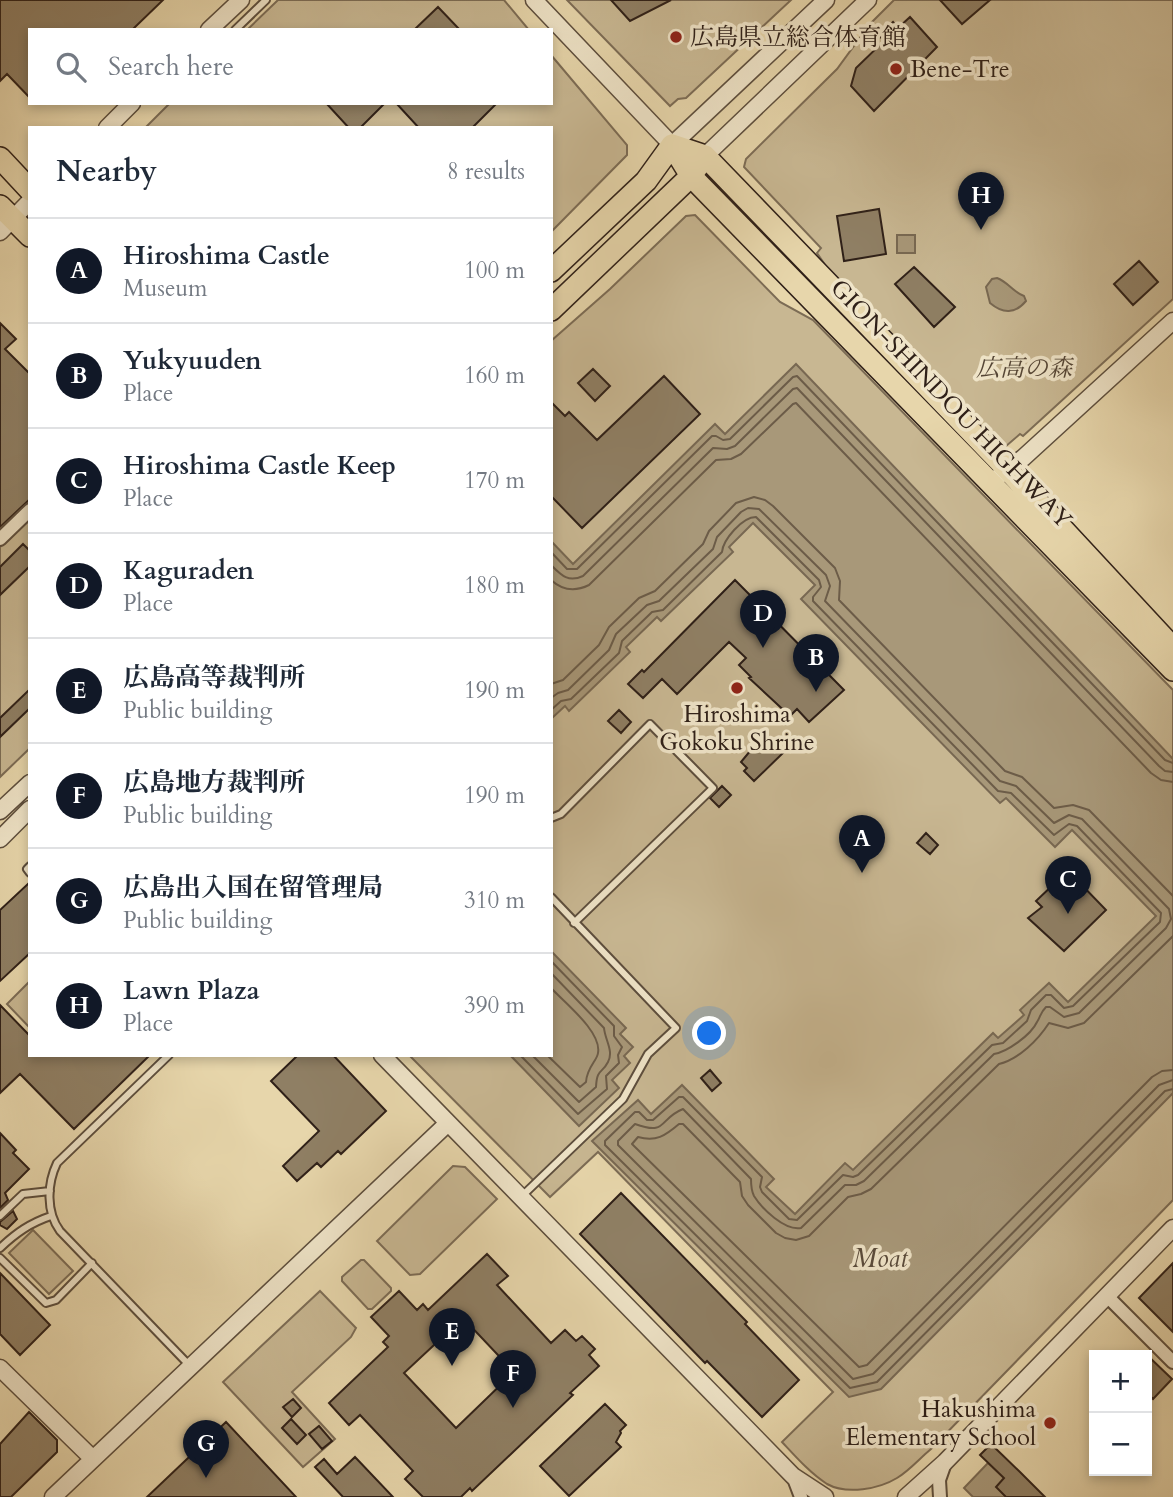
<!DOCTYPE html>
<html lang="en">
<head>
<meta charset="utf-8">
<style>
  :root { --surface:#fff; --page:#f2f2f3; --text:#1f2937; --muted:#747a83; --line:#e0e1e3; --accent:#111827 }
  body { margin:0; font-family:Cardo,"Noto Serif JP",serif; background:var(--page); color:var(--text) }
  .controls { position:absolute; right:21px; bottom:21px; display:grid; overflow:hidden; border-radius:0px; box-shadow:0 4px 10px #0003 }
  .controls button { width:63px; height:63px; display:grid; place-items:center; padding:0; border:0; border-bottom:2px solid var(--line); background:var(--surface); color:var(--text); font:35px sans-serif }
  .you { position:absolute; left:710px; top:1034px; width:24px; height:24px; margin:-18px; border:5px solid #fff; border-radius:50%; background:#1a73e8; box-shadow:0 0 0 10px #1a73e833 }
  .badge { display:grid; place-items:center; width:46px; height:46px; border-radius:50%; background:var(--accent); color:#fff; font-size:23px; font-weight:700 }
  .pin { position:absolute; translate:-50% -58px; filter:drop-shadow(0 2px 4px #0008) }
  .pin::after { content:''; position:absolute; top:37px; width:24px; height:21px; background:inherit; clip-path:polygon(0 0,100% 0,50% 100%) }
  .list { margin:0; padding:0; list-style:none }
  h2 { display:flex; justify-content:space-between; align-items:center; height:91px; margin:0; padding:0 28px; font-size:30px }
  h2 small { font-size:23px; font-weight:400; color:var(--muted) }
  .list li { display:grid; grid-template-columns:46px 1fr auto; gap:21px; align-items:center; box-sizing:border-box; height:105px; padding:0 28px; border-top:2px solid var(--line) }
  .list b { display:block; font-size:26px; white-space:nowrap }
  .list p { margin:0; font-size:23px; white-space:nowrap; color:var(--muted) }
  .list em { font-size:23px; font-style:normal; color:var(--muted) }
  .icon { flex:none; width:38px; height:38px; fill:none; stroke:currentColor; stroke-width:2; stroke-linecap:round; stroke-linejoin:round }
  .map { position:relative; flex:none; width:1173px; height:1497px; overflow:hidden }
  .search { position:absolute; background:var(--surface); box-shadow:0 4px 10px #0003; left:28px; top:28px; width:525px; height:77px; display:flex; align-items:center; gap:18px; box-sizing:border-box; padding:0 24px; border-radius:0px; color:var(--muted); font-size:26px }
  .panel { position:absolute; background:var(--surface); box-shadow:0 4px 10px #0003; left:28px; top:126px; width:525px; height:931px; border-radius:0px }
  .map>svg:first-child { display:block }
</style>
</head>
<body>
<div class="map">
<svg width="1173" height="1497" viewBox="0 0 1173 1497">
  <rect width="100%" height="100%" fill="#e7d6ab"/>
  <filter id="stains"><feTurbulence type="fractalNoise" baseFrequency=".00286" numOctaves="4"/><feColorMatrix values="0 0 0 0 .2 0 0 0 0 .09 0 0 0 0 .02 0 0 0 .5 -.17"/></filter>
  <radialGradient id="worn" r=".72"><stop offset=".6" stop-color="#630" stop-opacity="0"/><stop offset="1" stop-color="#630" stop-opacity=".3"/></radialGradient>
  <path fill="#c8b792" stroke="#7c6c55" stroke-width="2" d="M278 0H504L529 30H247Z
    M567 0H791L686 98 678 99 670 106Z
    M894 0H1173V299L1023 436 1020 434 1005 447 996 445 832 275 817 253 821 248 744 167 746 159 837 69 870 24Z
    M551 55 627 145V155L551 232V128H145L170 103H551Z
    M695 215 780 302 813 320 1173 690V1200L931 1449C920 1458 909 1471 897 1478 879 1489 847 1495 827 1484 810 1473 796 1457 782 1442L833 1392 598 1152 550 1197 409 1055H551V341L610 289 686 216Z
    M30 518V748L0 777V547Z
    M30 981V1028L7 1004Z
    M453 1166 465 1167 497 1199 420 1274 410 1275 377 1241Z
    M33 1230 73 1271 49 1294 9 1253Z
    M361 1260H364L391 1288V1291L372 1309H368L342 1281V1277Z
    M320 1291 356 1328 351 1337 292 1392 335 1439 303 1467 223 1382Z"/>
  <path fill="#a89879" stroke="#786852" stroke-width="2" d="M897 235H915V253H897Z
    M997 278C1008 282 1013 292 1024 296L1026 301C1015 314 1003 314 990 303L986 287 992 279Z
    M796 364 1173 759V1093L881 1389 849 1397 592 1141 638 1100 651 1114 682 1085 774 1179 766 1187 795 1214 845 1163 853 1170 993 1033 998 1038 1024 1015 1020 1010 1049 983 1068 1002 1156 916 1072 830 1055 847 1006 798 1000 803 801 599 815 585 753 523 729 547 733 552 661 621 657 617 626 647 630 652 569 711 565 706 551 719V541L573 564 715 424 725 434Z
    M551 951 626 1028 620 1034 633 1047 624 1056 630 1063 612 1080 619 1088 579 1126 510 1055H551Z
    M988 1463 1004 1478 1006 1497H973L964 1488Z"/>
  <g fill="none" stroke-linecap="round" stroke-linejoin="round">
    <path stroke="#6c5c48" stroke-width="2" d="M551 552 567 569H577L712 436H716L723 440 730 439 793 377 797 376 1165 760 1173 763
      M551 565C561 575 568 583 583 576L713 448 727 449 735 446 793 389 797 388 1159 766 1165 771 1173 772
      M551 580C563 591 575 592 589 585L716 460 731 459 741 454 793 404 796 403 1151 773 1161 780 1173 782
      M551 684 563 680 599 645 609 627 639 598 655 591 703 544 709 531 736 503 754 497 765 500 773 506 835 568 840 581 839 600 1005 771 1022 777 1054 808 1073 805 1089 810 1173 896
      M551 698 558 693 568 690 609 650 616 634 647 605 659 601 713 549 717 537 741 512 748 508 759 509 826 575 830 586 825 601 1000 781 1016 786 1054 823 1069 815 1082 819 1169 909 1171 919 1166 928 1079 1013 1064 1017 1050 1007H1046C1040 1013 1041 1016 1037 1022 1031 1035 1007 1052 994 1054L864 1181 856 1185H845L801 1228C785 1231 762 1209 754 1196 751 1190 751 1184 751 1179L683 1109C658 1119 668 1136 635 1124L618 1141V1145L853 1379 873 1374 1159 1085 1173 1080
      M551 710 561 701 571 699 619 653 622 641 652 612 663 610 722 552C723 540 742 517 756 517L819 580 821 587 813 597V601L998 791 1011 793 1054 835 1069 824 1077 826 1161 913 1160 922 1073 1006 1064 1008 1051 995H1046L1031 1010 1027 1021 1003 1043 992 1045 858 1175 853 1177 843 1175 797 1220 789 1219 762 1192 760 1187 762 1177 683 1097H679L653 1120H647L639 1112H635L605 1141V1145L850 1388 877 1382 1165 1091 1173 1089
      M1173 936 1084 1023 1068 1028 1049 1023C1038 1040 1019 1059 999 1064L871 1189 861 1194 848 1197 809 1236 796 1240 785 1238 776 1233 748 1205 742 1196 740 1182 683 1124H679C665 1136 656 1142 638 1137L632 1144 859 1367 867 1365 1152 1077 1162 1071 1173 1070
      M520 1055 578 1114 607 1089 606 1076 619 1063 618 1055 622 1047 614 1036V1026L551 961
      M532 1055 579 1102 596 1087C597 1068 602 1074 608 1062 614 1051 605 1040 604 1028L551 973
      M547 1055 580 1087 586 1082C587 1067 597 1061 598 1053 602 1032 565 1003 551 988"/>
  </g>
  <path fill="#8f7f64" stroke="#2f2018" stroke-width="2" fill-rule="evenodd" d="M0 0H163L132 30H30V98L7 74 0 81Z
    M611 0H671L630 21Z
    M940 0H990L962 24Z
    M438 7 460 30H414Z
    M910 17 937 47 874 111 851 86 856 68 884 41 879 35 893 22 898 28Z
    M326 103H385L360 128H349Z
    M396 103H497L472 128H419Z
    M879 209 886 254 844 261 837 216Z
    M1139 261 1158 282 1133 305 1114 284Z
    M914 267 955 307 934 327 895 284Z
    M0 323 16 339 5 349 30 374V499L0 527Z
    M593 369 610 386 595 401 578 383Z
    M664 376 700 414 582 528 551 496V402L565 416 569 412 597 440Z
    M23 544 30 551V566L0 595V567Z
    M735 580 844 690 809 722 797 709 790 716 749 678 751 677 739 665 746 658 729 642 677 694 662 679 643 698 628 684 642 670 644 672Z
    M30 689V708L0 737V718Z
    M619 710 631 722 621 733 608 721Z
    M768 736 784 752 754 781 744 771 747 768 741 762 760 739 762 741Z
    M722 786 731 795 719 807 710 798Z
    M926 833 938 845 930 854 917 843Z
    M1074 877 1106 910 1064 951 1028 918 1042 907 1036 901 1056 882 1062 889Z
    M30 882V953L0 981V910Z
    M0 1005 30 1036V1055H150L74 1129 20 1074 0 1093Z
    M298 1055H333L386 1111 341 1154 338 1151 321 1167 317 1163 297 1181 283 1166 319 1131 271 1081Z
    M710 1070 721 1083 712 1091 701 1078Z
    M0 1133 16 1150 13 1153 29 1169 5 1193 8 1200 0 1208Z
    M621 1193 747 1322 745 1324 799 1380 762 1417 707 1361 705 1363 580 1234Z
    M13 1211 17 1219 7 1229 0 1225V1222Z
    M487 1254 508 1276 497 1285 551 1343 565 1330 576 1341 582 1336 595 1349 589 1355 599 1366 570 1393 573 1395 472 1491 470 1488 461 1497H423L405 1479 413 1471 360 1415 349 1425 329 1403 388 1347 383 1342 389 1336 371 1317 399 1291 417 1310 423 1304 428 1310ZM463 1318 514 1372 456 1428 404 1373Z
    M1173 1263V1332L1139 1298Z
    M0 1273 50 1325 20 1355 0 1334Z
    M1147 1355 1172 1379 1153 1399 1147 1393Z
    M293 1399 301 1408 292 1417 283 1407Z
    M605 1404 626 1425 620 1431 621 1433 616 1442 621 1447 569 1496 540 1466Z
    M29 1412 57 1440V1452L11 1497H0V1444Z
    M291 1419 306 1435 297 1444 282 1428Z
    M226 1422 296 1497H147L187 1459Z
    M319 1426 332 1441 322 1449 309 1434Z
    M991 1444 1020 1472 1045 1497H1006L996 1487 1004 1478 980 1455Z
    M355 1457 393 1497H343L315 1467 324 1459 337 1474Z"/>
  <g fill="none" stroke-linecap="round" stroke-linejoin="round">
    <defs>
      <path id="service" d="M235 30 266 0
        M551 818 561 814 650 724 713 788 574 923
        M30 866 27 869 30 873
        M169 1055 57 1163C47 1184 46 1212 60 1231L190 1366
        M522 1196 623 1099 648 1054 676 1028 551 897
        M0 1216 23 1194 50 1191
        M0 1248C16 1233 30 1223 51 1216
        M0 1258 46 1303 56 1300 92 1263"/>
      <path id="minor" d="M0 539 30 510
        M1107 1296 1173 1362
        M793 1476 801 1497
        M940 1497 939 1480 945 1463"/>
      <path id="tertiary" d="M534 0 672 145 826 0
        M209 30 241 0
        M107 128 132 103
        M705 156 868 0
        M0 232 30 201
        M1000 475 1023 458 1173 321
        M0 811 30 783
        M0 839 30 809
        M382 1055 793 1476 825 1497
        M0 1368 93 1459
        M53 1497 448 1123
        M906 1497 945 1462 1173 1228"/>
      <path id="trunk" d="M672 145 691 176 1173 670
        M672 145 705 156 1007 469 1173 648
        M0 158 30 190
        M0 206 30 236
        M551 271 646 181 672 145
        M551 310 691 176 698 166"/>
    </defs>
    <use href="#service" stroke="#5d4e3d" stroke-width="10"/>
    <use href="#minor" stroke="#5d4e3d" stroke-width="16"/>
    <use href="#tertiary" stroke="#5d4e3d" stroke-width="19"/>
    <use href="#trunk" stroke="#2f2018" stroke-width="24"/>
    <use href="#service" stroke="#efe4c8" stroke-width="6"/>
    <use href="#minor" stroke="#efe4c8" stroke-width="12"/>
    <use href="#tertiary" stroke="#efe4c8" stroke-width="16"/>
    <use href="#trunk" stroke="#e7d6ab" stroke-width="21"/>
  </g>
  <g fill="#8f2418" stroke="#efe4c8" stroke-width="2.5">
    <circle cx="676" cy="37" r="7"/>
    <circle cx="896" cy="69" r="7"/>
    <circle cx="737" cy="688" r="7"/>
    <circle cx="1050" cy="1423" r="7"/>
  </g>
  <g text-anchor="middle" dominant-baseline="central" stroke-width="7" stroke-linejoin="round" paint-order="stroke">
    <g font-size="24" fill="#2f2018" stroke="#efe4c8" text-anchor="start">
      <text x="690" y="37">広島県立総合体育館</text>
      <text x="910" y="69">Bene-Tre</text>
      <text x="737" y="714" text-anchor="middle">Hiroshima<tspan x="737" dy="28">Gokoku Shrine</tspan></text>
      <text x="1036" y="1409" text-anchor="end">Hakushima<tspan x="1036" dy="28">Elementary School</tspan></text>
    </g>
    <g font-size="24" font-style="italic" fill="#554636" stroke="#efe4c8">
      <text x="1024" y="368">広高の森</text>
    </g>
    <g font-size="24" fill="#2f2018" stroke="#efe4c8">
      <text transform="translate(951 404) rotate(46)">GION-SHINDOU HIGHWAY</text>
    </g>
    <g font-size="26" font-style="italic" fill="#594a3a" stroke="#efe4c8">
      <text x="880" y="1258">Moat</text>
    </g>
  </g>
  <rect width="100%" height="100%" filter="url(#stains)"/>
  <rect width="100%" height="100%" fill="url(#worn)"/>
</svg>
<div class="controls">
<button>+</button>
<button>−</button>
</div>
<div class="you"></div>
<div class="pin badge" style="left:862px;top:873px">A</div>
<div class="pin badge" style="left:816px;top:692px">B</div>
<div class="pin badge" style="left:1068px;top:914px">C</div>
<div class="pin badge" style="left:763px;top:648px">D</div>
<div class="pin badge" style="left:452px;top:1366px">E</div>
<div class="pin badge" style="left:513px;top:1408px">F</div>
<div class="pin badge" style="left:206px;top:1478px">G</div>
<div class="pin badge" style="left:981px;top:230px">H</div>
<div class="search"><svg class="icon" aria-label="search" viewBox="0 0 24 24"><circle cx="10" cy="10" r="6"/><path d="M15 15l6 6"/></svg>Search here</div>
<section class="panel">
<h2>Nearby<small>8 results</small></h2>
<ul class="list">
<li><span class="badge">A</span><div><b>Hiroshima Castle</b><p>Museum</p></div><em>100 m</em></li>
<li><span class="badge">B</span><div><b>Yukyuuden</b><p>Place</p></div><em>160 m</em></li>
<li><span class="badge">C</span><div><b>Hiroshima Castle Keep</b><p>Place</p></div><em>170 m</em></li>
<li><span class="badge">D</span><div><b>Kaguraden</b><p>Place</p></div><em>180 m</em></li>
<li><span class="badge">E</span><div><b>広島高等裁判所</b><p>Public building</p></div><em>190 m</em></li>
<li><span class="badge">F</span><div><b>広島地方裁判所</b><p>Public building</p></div><em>190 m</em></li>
<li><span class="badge">G</span><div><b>広島出入国在留管理局</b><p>Public building</p></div><em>310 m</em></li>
<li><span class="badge">H</span><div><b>Lawn Plaza</b><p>Place</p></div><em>390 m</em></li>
</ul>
</section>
</div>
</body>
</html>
